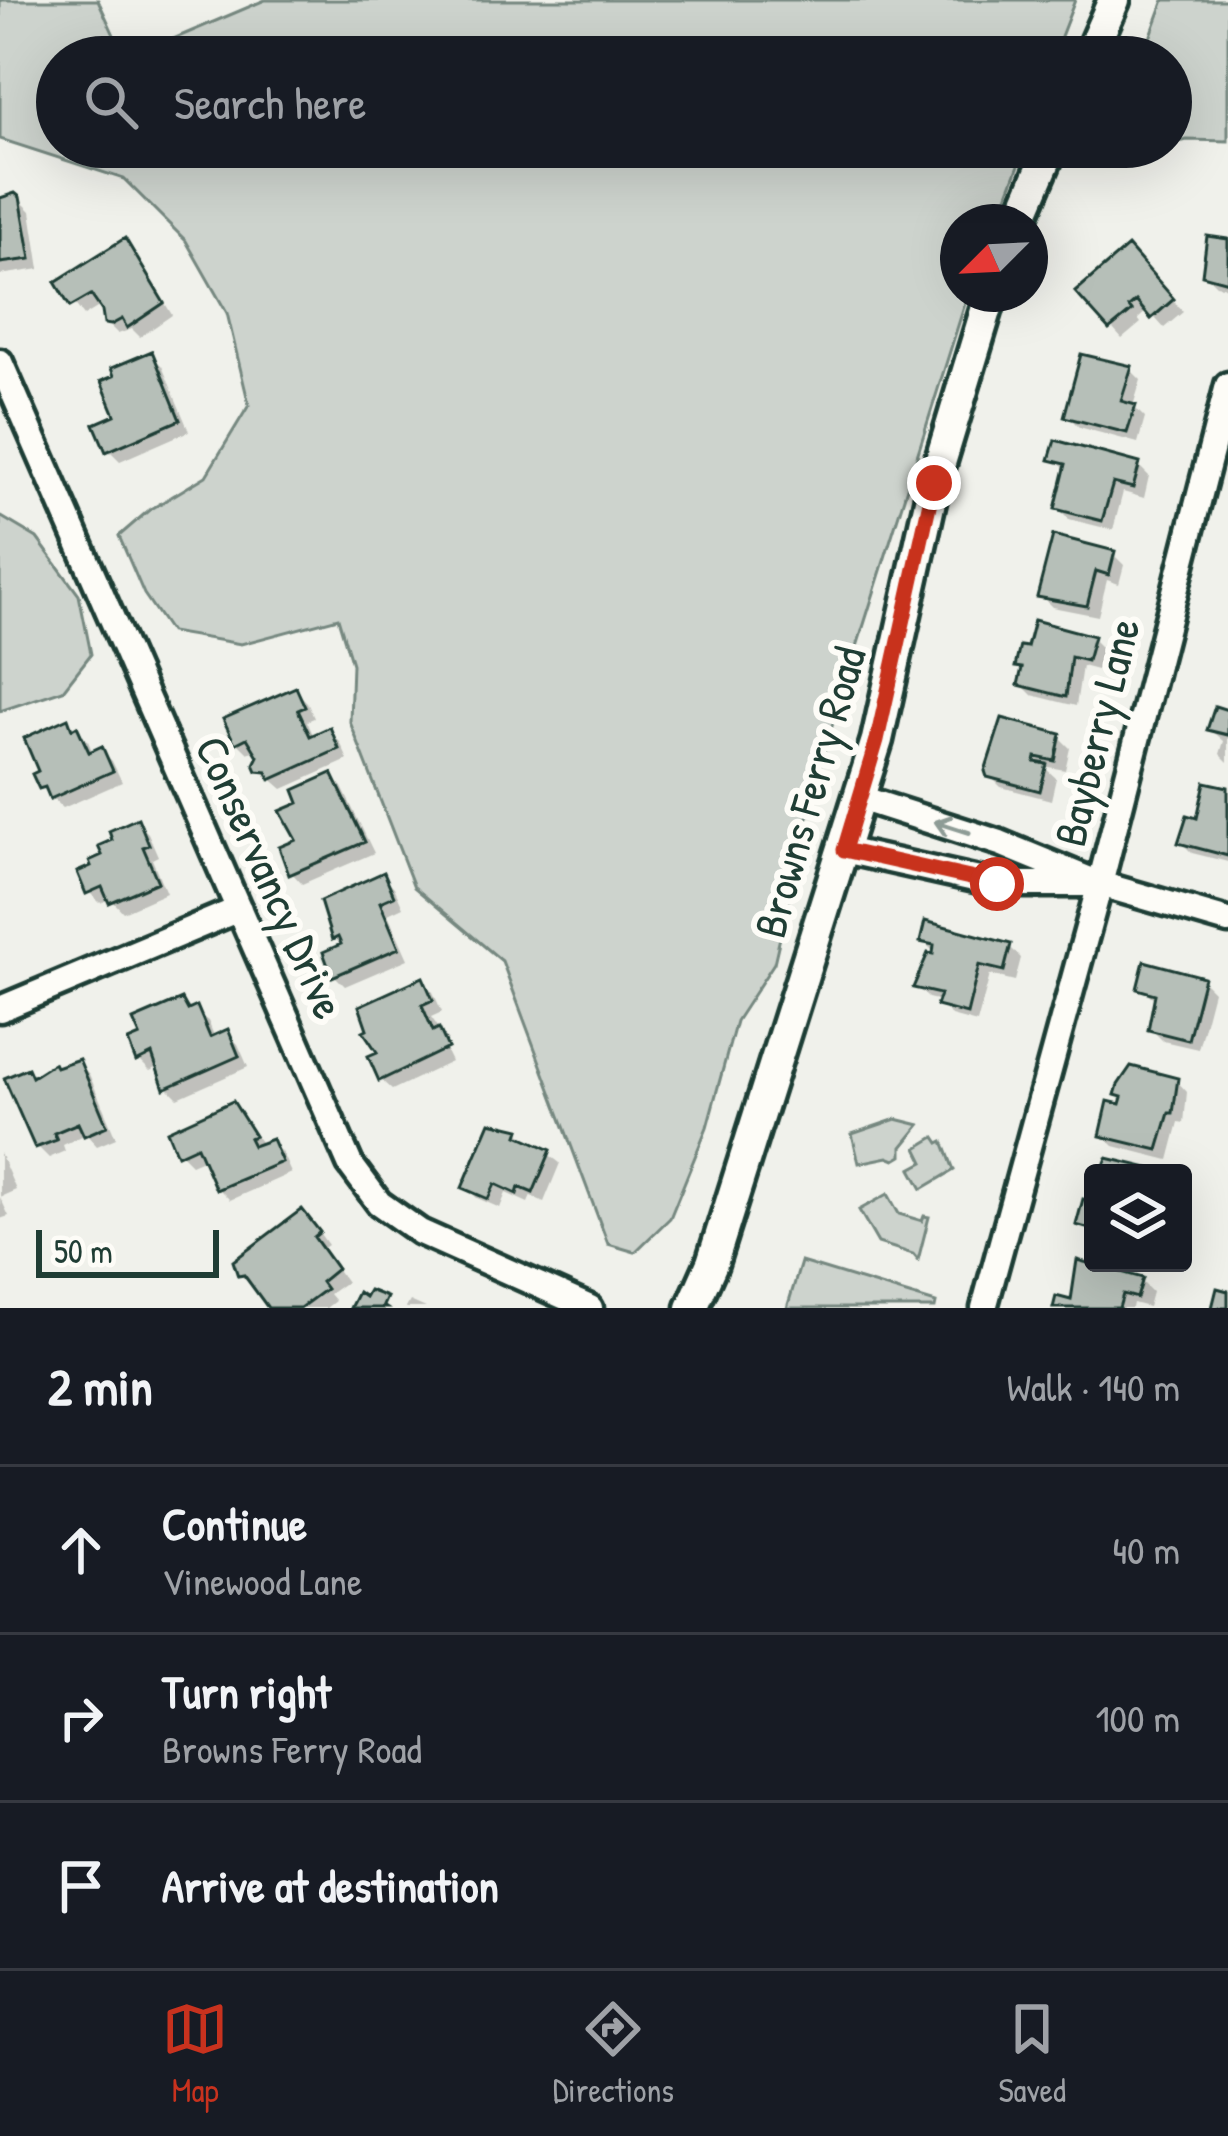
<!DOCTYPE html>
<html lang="en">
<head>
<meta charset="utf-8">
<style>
  :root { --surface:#171b24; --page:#20242c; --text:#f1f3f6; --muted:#9ea1a6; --line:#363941; --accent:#c8321e }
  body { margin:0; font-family:"Patrick Hand",sans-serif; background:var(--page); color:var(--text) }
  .controls { position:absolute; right:36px; bottom:36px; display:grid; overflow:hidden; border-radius:12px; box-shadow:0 12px 48px #0002 }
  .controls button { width:108px; height:108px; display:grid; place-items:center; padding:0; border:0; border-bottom:3px solid var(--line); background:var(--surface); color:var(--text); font:60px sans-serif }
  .compass { position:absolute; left:940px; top:204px; width:108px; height:108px; border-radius:50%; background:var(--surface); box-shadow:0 12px 48px #0002; rotate:246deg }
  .scale { position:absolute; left:36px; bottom:30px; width:183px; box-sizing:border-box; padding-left:12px; border:6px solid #1f3d34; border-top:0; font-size:33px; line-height:42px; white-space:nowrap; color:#1f3d34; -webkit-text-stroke:9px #fdfcf7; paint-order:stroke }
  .stop { position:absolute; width:36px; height:36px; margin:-27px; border:9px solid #c8321e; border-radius:50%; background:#fff }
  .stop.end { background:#c8321e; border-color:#fff; box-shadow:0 3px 12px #0008 }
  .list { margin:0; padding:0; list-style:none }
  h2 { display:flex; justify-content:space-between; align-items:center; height:156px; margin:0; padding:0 48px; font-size:51px }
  h2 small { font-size:39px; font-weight:400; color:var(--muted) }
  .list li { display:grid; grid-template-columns:78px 1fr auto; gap:36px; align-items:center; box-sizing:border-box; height:168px; padding:0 48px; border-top:3px solid var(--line) }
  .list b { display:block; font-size:45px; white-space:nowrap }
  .list p { margin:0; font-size:39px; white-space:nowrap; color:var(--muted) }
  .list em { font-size:39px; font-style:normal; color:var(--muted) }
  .icon { flex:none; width:66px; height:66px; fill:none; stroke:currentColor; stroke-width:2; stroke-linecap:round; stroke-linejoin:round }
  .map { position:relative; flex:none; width:1228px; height:1308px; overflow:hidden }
  .search { position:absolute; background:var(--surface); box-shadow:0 12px 48px #0002; left:36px; right:36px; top:36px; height:132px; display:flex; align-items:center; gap:30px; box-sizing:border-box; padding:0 42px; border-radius:66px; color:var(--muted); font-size:45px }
  .sheet { height:660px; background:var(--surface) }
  nav { display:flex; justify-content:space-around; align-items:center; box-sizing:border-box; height:168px; border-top:3px solid var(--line); background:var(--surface); font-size:33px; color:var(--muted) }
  nav a { display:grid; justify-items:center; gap:6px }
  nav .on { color:var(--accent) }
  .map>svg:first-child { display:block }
</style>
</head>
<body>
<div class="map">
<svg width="1228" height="1308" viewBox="0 0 1228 1308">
  <rect width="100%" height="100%" fill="#f0f1eb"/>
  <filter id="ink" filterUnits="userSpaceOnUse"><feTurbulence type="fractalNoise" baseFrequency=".00833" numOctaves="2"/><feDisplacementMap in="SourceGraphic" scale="24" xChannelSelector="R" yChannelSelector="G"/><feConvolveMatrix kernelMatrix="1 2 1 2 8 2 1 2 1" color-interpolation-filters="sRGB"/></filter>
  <g filter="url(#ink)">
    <path fill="#cdd3cd" stroke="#768880" stroke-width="3" d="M0 0H98L124 57H57V147H1026L997 222H958V294H968L821 761 774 963 736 1021 707 1127 670 1218 635 1252 608 1244 502 961 414 887 350 722 352 664 338 618 241 644 170 632 144 594 119 536 148 511 206 476 249 405 227 313 186 241 124 179 0 139Z
      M265 0H1075L1053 57H131Z
      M1164 0H1228V141L1187 140 1171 144V57H1143Z
      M0 516 37 538 79 595 91 654 63 690 0 711Z
      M896 1119 920 1125 902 1147V1156L895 1160 888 1157 859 1163 852 1134Z
      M935 1137 939 1143 943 1141 954 1170 922 1189 911 1169 924 1162 917 1148Z
      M888 1194 899 1214 922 1221 924 1216 929 1217 918 1260 913 1254 878 1243 859 1210Z
      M801 1262 936 1303 935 1308H787Z"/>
    <path fill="#0003" d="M19 199 31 211 40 269 0 275V204Z
      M124 242 135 253 172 315 140 337 132 329 118 334 107 323 102 305 84 316 59 283Z
      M1228 242V287L1216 285 1205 274Z
      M1139 261 1183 312 1164 328 1148 310 1138 319 1141 323 1122 339 1080 292Z
      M151 355 162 366 189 431 120 461 109 450 119 416Z
      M1130 369 1141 380 1133 406 1145 418 1138 443 1079 427 1068 416Z
      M1053 459 1138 465 1149 476 1144 498 1123 492 1113 530 1069 519 1058 508 1068 471Z
      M1113 554 1124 565 1119 584 1107 580 1098 616 1052 607 1041 596Z
      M1092 638 1103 649 1097 670 1082 666 1076 706 1032 695 1021 684 1024 672 1018 666Z
      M296 691 307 702 314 718 307 721 314 737 329 731 340 742 348 760 283 789 260 769 261 756 257 749 248 753 237 742Z
      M1228 713V762L1220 754 1224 741 1210 729Z
      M67 722 88 741 93 753 101 750 112 761 122 782 63 808 42 788V773Z
      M1059 737 1070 748 1065 770 1043 766 1056 778 1051 800 1001 787 990 776Z
      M331 776 342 787 374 853 302 884 292 873 300 841 303 805Z
      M1228 790V862L1192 853 1181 842Z
      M137 822 148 833 158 856 152 859 166 893 123 912 111 899 100 903 89 892 106 857Z
      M383 876 394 887 403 907 388 914 408 959 345 986 334 975 343 947 334 938Z
      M923 941 1010 947 1021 958 1015 981 990 975 977 1023 951 1016 941 1001 928 998 917 987 941 959Z
      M1202 980 1213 991 1198 1049 1163 1041 1152 1030 1156 1000 1141 988Z
      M422 981 433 992 442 1012 431 1017 448 1041H441L451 1062 392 1090 381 1080 382 1053Z
      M182 1002 208 1021 215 1038 227 1033 238 1044 248 1067 178 1098 167 1087 159 1066 150 1071 139 1060Z
      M78 1063 89 1074 116 1138 97 1146 86 1134 63 1145 65 1151 49 1158 38 1147 28 1072 35 1079Z
      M1176 1080 1187 1092 1184 1123 1179 1122 1169 1160 1114 1146 1103 1135 1123 1108 1124 1100 1119 1094Z
      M233 1105 263 1146 271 1142 282 1153 291 1173 230 1200 219 1189 205 1158 191 1164 180 1153Z
      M519 1132 560 1163 544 1202 531 1196 528 1203 506 1193 500 1208 477 1198 466 1187Z
      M0 1153 16 1190 0 1197 9 1216 0 1219Z
      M313 1224 328 1245 322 1249 346 1282 329 1294 335 1301 326 1308H271L240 1274Z
      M1141 1281 1152 1292 1148 1307 1133 1303 1132 1308H1056Z
      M410 1301 426 1308H406Z"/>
    <path fill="#b6bfb8" stroke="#1f3d34" stroke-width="3" d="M15 193 20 197 31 259 0 263V198Z
      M1207 236 1228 239V282L1202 275Z
      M125 238 164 303 127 328 122 319 111 325 104 324 102 311 91 295 70 307 55 282Z
      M1128 246 1174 299 1151 319 1136 301 1129 307 1132 311 1109 330 1075 292Z
      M152 351 180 420 106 452 94 424 115 415 101 381 114 376 111 368Z
      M1081 354 1132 366 1121 401 1136 405 1127 433 1064 417Z
      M1055 440 1140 463 1133 488 1113 483 1102 521 1055 509 1066 464 1049 460Z
      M1053 535 1115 551 1109 575 1096 571 1087 606 1037 597Z
      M1034 620 1094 636 1087 661 1071 657 1066 697 1018 685 1022 668 1015 667 1020 646 1027 647Z
      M296 687 305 707 298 710 310 736 330 727 339 749 270 780 267 772 257 771 254 764 258 756 247 738 235 744 223 719Z
      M1215 706 1228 710V735L1207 730Z
      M68 718 72 729 77 726 89 752 102 746 113 771 50 799 45 787 39 789 32 774 38 771 24 738Z
      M1002 718 1061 734 1055 761 1036 757 1035 762 1047 764 1040 791 987 777 985 771Z
      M332 773 365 842 289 875 279 847 296 840 280 811 299 803 294 790Z
      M1205 782 1228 787V856L1178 843 1187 815 1197 818Z
      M138 818 149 845 143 847 158 882 109 903 102 887 86 894 77 872 91 866 89 861 102 855 98 846 112 840 109 831Z
      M384 872 394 896 380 902 399 948 332 977 323 952 341 944 338 937 332 940 320 901Z
      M925 921 1011 944 1004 971 979 965 967 1014 936 1006 940 994 913 988 928 953 933 954 934 945 920 942Z
      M1144 961 1204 977 1188 1040 1148 1030 1155 994 1137 989Z
      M423 977 433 1000 422 1005 433 1031 439 1028 448 1048 379 1081 368 1056 377 1052 363 1031 367 1029 359 1006Z
      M182 999 188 1010 197 1006 210 1037 228 1029 239 1056 164 1089 152 1054 136 1062 128 1041 140 1036 133 1020Z
      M79 1059 107 1126 84 1136 78 1123 54 1133 57 1140 35 1148 4 1078 28 1068 32 1077 54 1063 56 1067Z
      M1131 1066 1178 1078 1173 1113H1169L1158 1150 1100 1136 1108 1101 1120 1104 1122 1097 1115 1095 1118 1085Z
      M233 1101 255 1136 249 1138 253 1146 272 1139 282 1162 216 1190 197 1146 177 1155 167 1131Z
      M490 1122 520 1129 518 1135 551 1150 533 1193 519 1187 517 1194 495 1184 488 1199 462 1188Z
      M1107 1158 1149 1168 1148 1173H1101Z
      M1083 1199 1093 1201V1230L1076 1225Z
      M302 1209 320 1232 314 1237 337 1269 321 1282 326 1289 300 1308H268L244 1275 238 1276 233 1261Z
      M1077 1260 1143 1278 1137 1298 1123 1294 1119 1308H1053L1056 1296 1071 1300Z
      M1217 1288 1228 1291V1308H1212Z
      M369 1290 387 1297 383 1306 386 1308H350L358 1292 365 1297Z"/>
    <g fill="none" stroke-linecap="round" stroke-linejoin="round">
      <defs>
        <path id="minor" d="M0 362 350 1164 379 1203 420 1232 590 1308
          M860 798 1000 843 1100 884 1228 921
          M844 850 997 884H1084
          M0 1009 239 909
          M984 1308 1100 884 1228 385"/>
        <path id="tertiary" d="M1089 57 1114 0
          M1019 222 1051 147
          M692 1308 712 1263 877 740 934 483 991 294"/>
      </defs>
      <use href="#minor" stroke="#1f3d34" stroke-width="33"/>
      <use href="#tertiary" stroke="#1f3d34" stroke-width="39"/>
      <use href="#minor" stroke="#fdfcf7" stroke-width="24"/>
      <use href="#tertiary" stroke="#fdfcf7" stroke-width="30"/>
    </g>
    <defs><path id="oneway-shaft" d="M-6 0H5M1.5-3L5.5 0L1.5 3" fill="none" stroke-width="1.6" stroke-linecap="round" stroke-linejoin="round" transform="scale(3)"/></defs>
    <use stroke="#8e9c96" href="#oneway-shaft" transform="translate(952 827) rotate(-162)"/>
  </g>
  <g fill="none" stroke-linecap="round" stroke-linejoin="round" filter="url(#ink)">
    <path stroke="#c8321e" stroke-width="15" d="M934 483 877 740 844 850 997 884"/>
  </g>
  <g text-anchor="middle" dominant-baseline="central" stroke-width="12" stroke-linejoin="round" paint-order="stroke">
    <g font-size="45" fill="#1f3d34" stroke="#fdfcf7">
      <text transform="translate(1096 732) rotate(-76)">Bayberry Lane</text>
      <text transform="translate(809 792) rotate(-74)">Browns Ferry Road</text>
      <text transform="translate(271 877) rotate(66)">Conservancy Drive</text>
    </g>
  </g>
</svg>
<div class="controls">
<button><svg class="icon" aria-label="layers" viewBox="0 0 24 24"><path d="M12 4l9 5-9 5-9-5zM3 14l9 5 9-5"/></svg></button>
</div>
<svg class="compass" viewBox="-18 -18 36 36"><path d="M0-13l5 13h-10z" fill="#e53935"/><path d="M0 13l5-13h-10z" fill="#9ea1a6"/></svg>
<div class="scale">50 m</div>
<div class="stop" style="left:997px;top:884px"></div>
<div class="stop end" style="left:934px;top:483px"></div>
<div class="search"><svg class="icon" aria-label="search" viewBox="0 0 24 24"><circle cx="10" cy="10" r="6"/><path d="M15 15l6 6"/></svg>Search here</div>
</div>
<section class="sheet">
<h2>2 min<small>Walk · 140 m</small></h2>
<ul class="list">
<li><svg class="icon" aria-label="ahead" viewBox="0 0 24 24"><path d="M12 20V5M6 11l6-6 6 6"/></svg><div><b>Continue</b><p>Vinewood Lane</p></div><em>40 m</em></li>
<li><svg class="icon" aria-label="right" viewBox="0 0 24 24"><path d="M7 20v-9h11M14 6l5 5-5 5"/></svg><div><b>Turn right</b><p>Browns Ferry Road</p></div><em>100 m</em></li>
<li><svg class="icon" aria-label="arrive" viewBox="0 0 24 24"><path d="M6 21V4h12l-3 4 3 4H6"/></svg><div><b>Arrive at destination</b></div></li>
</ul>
</section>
<nav>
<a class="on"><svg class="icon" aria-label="map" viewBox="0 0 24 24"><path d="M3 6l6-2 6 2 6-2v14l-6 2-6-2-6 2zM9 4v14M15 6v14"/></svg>Map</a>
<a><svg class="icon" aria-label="directions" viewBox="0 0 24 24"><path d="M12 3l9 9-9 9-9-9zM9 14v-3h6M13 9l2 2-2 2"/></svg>Directions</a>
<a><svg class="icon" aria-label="saved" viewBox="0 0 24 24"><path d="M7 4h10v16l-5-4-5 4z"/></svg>Saved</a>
</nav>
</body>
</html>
